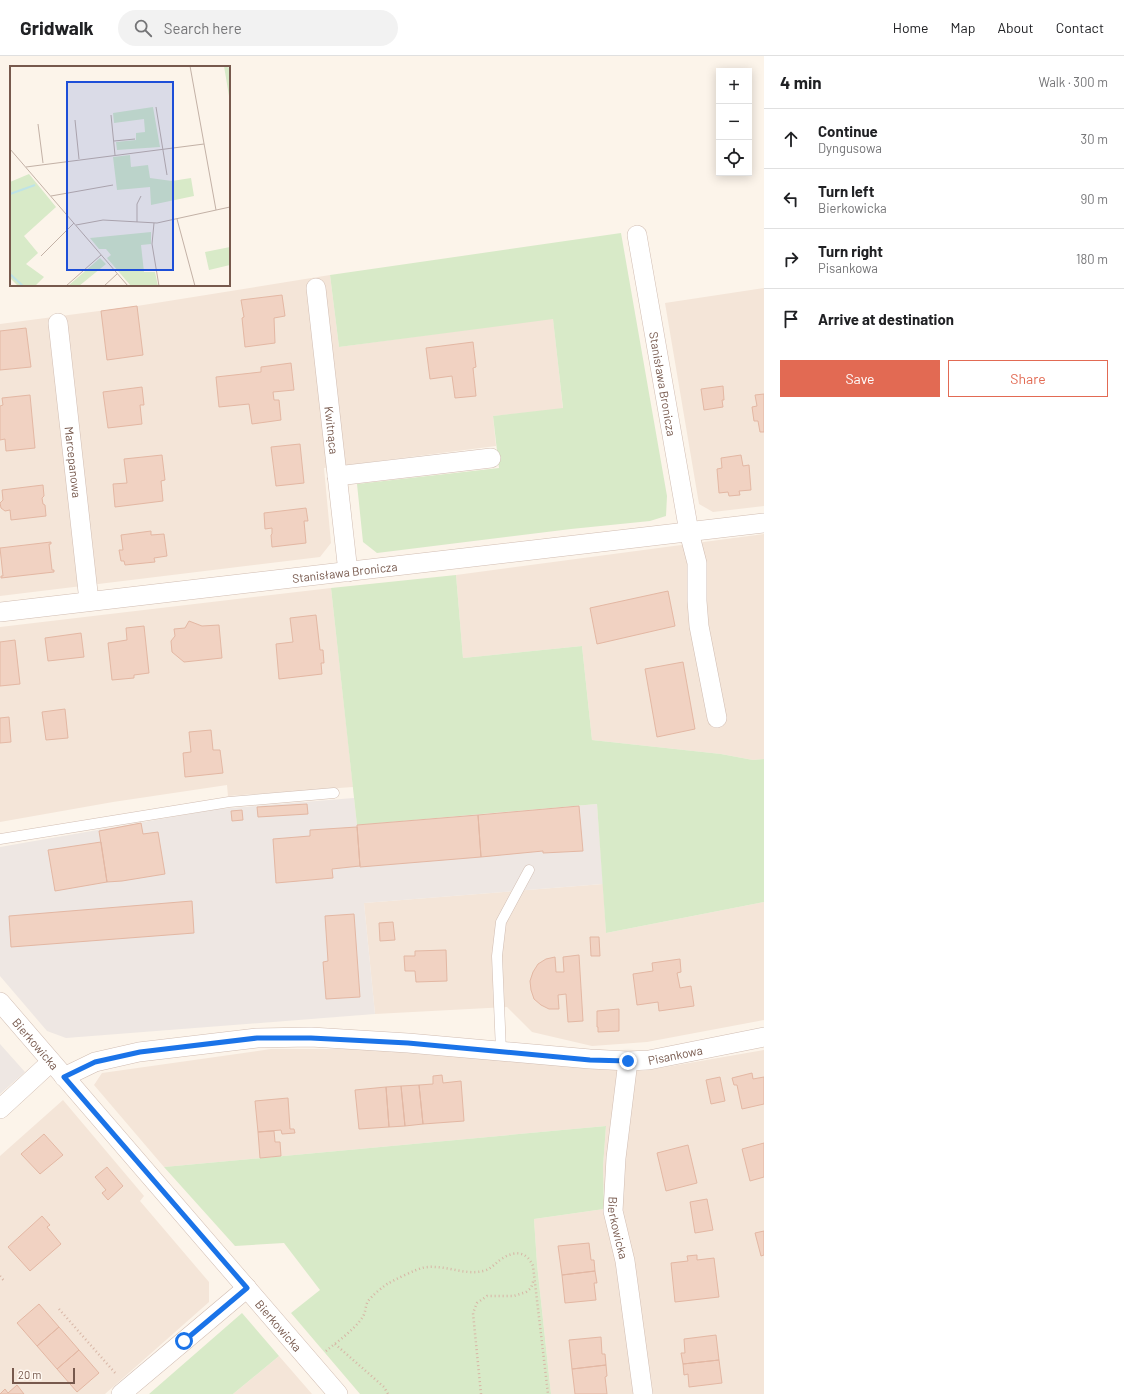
<!DOCTYPE html>
<html lang="en">
<head>
<meta charset="utf-8">
<style>
  :root { --surface:#fff; --page:#f2f2f2; --text:#202124; --muted:#757577; --line:#e0e0e0; --accent:#e26a53 }
  body { margin:0; font-family:Barlow,sans-serif; background:var(--page); color:var(--text) }
  .controls { position:absolute; right:12px; top:12px; display:grid; overflow:hidden; border-radius:0px; box-shadow:0 2px 10px #0003 }
  .controls button { width:36px; height:36px; display:grid; place-items:center; padding:0; border:0; border-bottom:1px solid var(--line); background:var(--surface); color:var(--text); font:20px sans-serif }
  .scale { position:absolute; left:12px; bottom:10px; width:63px; box-sizing:border-box; padding-left:4px; border:2px solid #77594d; border-top:0; font-size:11px; line-height:14px; white-space:nowrap; color:#77594d; -webkit-text-stroke:3px #fff8f1; paint-order:stroke }
  .stop { position:absolute; width:12px; height:12px; margin:-9px; border:3px solid #1a73e8; border-radius:50%; background:#fff }
  .stop.end { background:#1a73e8; border-color:#fff; box-shadow:0 1px 4px #0008 }
  .list { margin:0; padding:0; list-style:none }
  h2 { display:flex; justify-content:space-between; align-items:center; height:52px; margin:0; padding:0 16px; font-size:17px }
  h2 small { font-size:13px; font-weight:400; color:var(--muted) }
  .list li { display:grid; grid-template-columns:26px 1fr auto; gap:12px; align-items:center; box-sizing:border-box; height:60px; padding:0 16px; border-top:1px solid var(--line) }
  .list b { display:block; font-size:15px; white-space:nowrap }
  .list p { margin:0; font-size:13px; white-space:nowrap; color:var(--muted) }
  .list em { font-size:13px; font-style:normal; color:var(--muted) }
  .actions { display:flex; gap:8px; padding:12px 16px }
  .actions a { flex:1; padding:9px 0; border:1px solid var(--accent); border-radius:0px; text-align:center; font-size:14px; color:var(--accent) }
  .actions .main { background:var(--accent); color:#fff }
  .icon { flex:none; width:22px; height:22px; fill:none; stroke:currentColor; stroke-width:2; stroke-linecap:round; stroke-linejoin:round }
  .map { position:relative; flex:none; width:764px; height:1338px; overflow:hidden }
  header { display:flex; align-items:center; gap:24px; box-sizing:border-box; height:56px; padding:0 20px; background:var(--surface); border-bottom:1px solid var(--line) }
  header strong { font-size:19px }
  nav { display:flex; gap:22px; margin-inline-start:auto; font-size:14px }
  .search { width:280px; height:36px; background:var(--page); display:flex; align-items:center; gap:10px; box-sizing:border-box; padding:0 14px; border-radius:22px; color:var(--muted); font-size:15px }
  main { display:flex }
  aside { flex:1; background:var(--surface) }
  .map>svg:first-child { display:block }
</style>
</head>
<body>
<header>
<strong>Gridwalk</strong>
<div class="search"><svg class="icon" aria-label="search" viewBox="0 0 24 24"><circle cx="10" cy="10" r="6"/><path d="M15 15l6 6"/></svg>Search here</div>
<nav><a>Home</a><a>Map</a><a>About</a><a>Contact</a></nav>
</header>
<main>
<div class="map">
<svg width="764" height="1338" viewBox="0 0 764 1338">
  <rect width="100%" height="100%" fill="#fcf4ea"/>
  <path fill="#f4e5d8" d="M330 219 339 291 553 262 563 353 493 360 496 390 324 412 331 487 320 501 0 540V268L137 250Z
    M764 232V450L713 456 699 448 665 247Z
    M764 478V703L753 704 721 698 592 684 582 590 463 602 456 519Z
    M331 532 353 731 228 740 227 729 113 746 0 766V571Z
    M603 828 606 877 764 846V964L647 986 592 990 532 976 507 951 375 958 364 847Z
    M271 993H386L593 1013 643 1015 764 994V1338H551L537 1208 534 1163 604 1153 603 1111 606 1070 164 1111 94 1029 102 1017Z
    M63 1044 144 1140 140 1145 209 1226V1246L105 1338H0V1100Z
    M279 1300 312 1338H233Z"/>
  <path fill="#eee7e3" d="M354 742 357 769 597 748 603 828 364 847 375 958 66 982 47 975 0 920V791L218 753Z
    M0 988 25 1016 0 1038Z"/>
  <path fill="#d8eac8" d="M621 177 667 440 666 460 650 465 571 473 377 497 363 486 357 428 499 412 493 360 563 352 553 263 339 291 330 219Z
    M456 519 463 602 582 590 592 684 721 698 753 704 764 703V846L606 877 597 748 357 769 331 532Z
    M606 1070 603 1111 604 1153 534 1163 537 1208 551 1338H360L291 1257 320 1234 284 1187 235 1190 164 1111Z
    M242 1257 279 1300 233 1338H149Z"/>
  <path fill="#f1d2c2" stroke="#e3b7a3" d="M282 239 285 260 274 262 275 287 245 291 242 262 244 261 241 244Z
    M137 250 143 299 107 304 101 255Z
    M26 272 31 311 0 314V275Z
    M473 286 476 311 473 312 476 340 455 342 452 320 430 323 426 292Z
    M291 307 294 334 273 336 274 344H279L281 364 252 368 249 348 219 351 216 321 261 316V311Z
    M723 330 724 344H722L723 351 704 354 701 333Z
    M142 331 144 349H140L142 368 108 372 103 336Z
    M764 338V376H760L758 365H754L752 351 757 350 755 339Z
    M30 339 35 392 6 395 5 383 0 384V350L3 349 2 342Z
    M300 388 304 427 276 430 271 391Z
    M162 399 165 424 161 425 163 445 115 451 113 428 127 427 124 403Z
    M741 399 743 410 749 409 751 434 739 435 740 439 729 440 728 436 719 437 717 413 722 412 721 402Z
    M43 429 44 440 42 442 43 448 45 449 46 460 11 464 10 454 5 455 1 452 0 447 3 444 2 434Z
    M306 452 308 465H304L306 487 272 491 271 479 272 478V472L265 473 264 457Z
    M151 475V479L164 478 167 500 154 502 155 506 125 509 124 505H121L119 494H123L121 479Z
    M51 486V488H49L52 514H54V516L1 522V520H3L0 492Z
    M668 535 675 570 597 588 590 552Z
    M316 559 320 594H323L324 607H321L322 618 279 623 276 588 293 586 290 562Z
    M189 565 202 570 219 569 222 602 184 606 172 596 171 585 175 580 174 573 185 572Z
    M144 570 149 617 134 619V622L112 624 108 587 127 584 126 572Z
    M81 577 84 601 48 605 45 582Z
    M15 584 20 628 0 630V586Z
    M683 606 695 673 657 681 645 613Z
    M65 653 68 682 46 684 42 656Z
    M9 661 11 686 0 687V662Z
    M211 674 213 694H220L223 717 185 721 183 697 191 696 189 676Z
    M307 748 308 758 258 761 257 751Z
    M579 750 583 795 543 797V795L481 801 478 759Z
    M242 754 243 764 232 765 231 755Z
    M478 759 481 801 360 811 357 769Z
    M141 767 143 778 158 776 165 818 122 825 107 826 99 775Z
    M357 771 360 810 332 813 333 822 276 827 273 783 310 780V774Z
    M101 786 107 826 55 835 48 794Z
    M192 845 194 877 11 891 9 860Z
    M354 858 360 941 326 943 323 906 328 905 325 860Z
    M393 866 395 884 380 885 379 867Z
    M590 881H599L600 900H591Z
    M446 894 447 925 416 926 415 915H405L404 900H415V895Z
    M579 899 583 965 568 966 566 938 558 939 559 953H549L541 949 534 943 531 934 530 925 533 916 538 908 546 903 555 901 556 916H564L563 901Z
    M680 903 681 916 677 917 680 932 691 930 694 950 659 955 658 946 637 949 633 918 653 915 652 907Z
    M619 953V975L598 976V971H597V955Z
    M752 1017 753 1023 764 1021V1048L742 1053 737 1029H734L732 1022Z
    M442 1019 443 1027 461 1025 464 1065 423 1068 419 1029 433 1028V1020Z
    M720 1021 725 1045 711 1048 706 1024Z
    M419 1029 423 1068 405 1070 401 1030Z
    M401 1030 405 1070 389 1071 386 1031Z
    M386 1031 389 1071 359 1073 355 1034Z
    M288 1042 290 1073H294L295 1077 282 1078 281 1074 258 1076 255 1045Z
    M274 1075 275 1086H280L281 1100 260 1102 258 1076Z
    M44 1078 63 1099 40 1118 21 1098Z
    M764 1087V1121L750 1125 742 1093Z
    M688 1089 697 1127 666 1135 657 1097Z
    M107 1111 123 1130 108 1144 102 1137 106 1134 95 1121Z
    M707 1143 713 1174 695 1177 690 1146Z
    M42 1160 50 1169 47 1171 61 1188 30 1215 8 1191Z
    M764 1175V1199L761 1200 755 1177Z
    M589 1187 591 1204H594L595 1215 562 1219 558 1190Z
    M697 1199V1204L714 1202 719 1241 675 1246 671 1207 688 1205 687 1200Z
    M595 1215 597 1227H594L596 1244 565 1247 562 1219Z
    M39 1248 59 1271 37 1290 17 1267Z
    M59 1271 79 1294 57 1313 37 1290Z
    M716 1279 719 1304 683 1308 681 1297H685L684 1283Z
    M601 1281 602 1298H605L606 1309 572 1313 569 1284Z
    M79 1294 99 1317 77 1336 57 1313Z
    M719 1304 722 1327 689 1331 688 1318 684 1319 683 1308Z
    M606 1309 607 1320 605 1321 607 1338H575L572 1313Z
    M17 1329 24 1338H0L5 1333 8 1337Z"/>
  <g fill="none" stroke-linecap="round" stroke-linejoin="round">
    <defs>
      <path id="lane" d="M0 783 229 746 334 737
        M501 995 497 900 501 866 529 814"/>
      <g id="street">
        <path id="s1" d="M637 179 689 476 697 507V545L699 570 717 662"/>
        <path id="s2" d="M316 232 348 516"/>
        <path id="s3" d="M58 267 89 545"/>
        <path d="M337 420 491 402"/>
        <path id="s4" d="M0 556 764 467"/>
        <path id="s5" d="M0 946 338 1338"/>
        <path id="s6" d="M628 1005 616 1102 613 1155 625 1205 643 1338"/>
        <path id="s7" d="M64 1021 95 1006 139 996 257 982 311 981 408 987 590 1003 628 1005 649 1004 764 981"/>
        <path d="M0 1053 51 1006"/>
        <path d="M121 1338 247 1232"/>
      </g>
    </defs>
    <use href="#lane" stroke="#d1bdb2" stroke-width="11"/>
    <use href="#street" stroke="#d1bdb2" stroke-width="20"/>
    <path stroke="#d7b5a5" stroke-width="2.5" stroke-dasharray="1 3" stroke-linecap="butt" d="M0 1220 5 1226
      M59 1253 116 1318
      M335 1288 384 1331 388 1338
      M326 1295C338 1285 353 1275 362 1262 366 1257 365 1250 368 1245 371 1241 384 1229 389 1227 394 1224 417 1213 422 1212 443 1207 463 1220 483 1215 492 1213 496 1206 503 1202 516 1194 527 1196 533 1210L548 1338
      M481 1338 473 1257 477 1247 487 1240H514L526 1236 531 1232 534 1223"/>
    <use href="#lane" stroke="#fff" stroke-width="10"/>
    <use href="#street" stroke="#fff" stroke-width="19"/>
  </g>
  <g fill="none" stroke-linecap="round" stroke-linejoin="round">
    <path stroke="#1a73e8" stroke-width="5" d="M184 1285 247 1232 64 1021 95 1006 140 996 257 982H311L408 987 590 1004 628 1005"/>
  </g>
  <g text-anchor="middle" dominant-baseline="central" stroke-width="3.5" stroke-linejoin="round" paint-order="stroke">
    <g font-size="12" fill="#77594d" stroke="#fff8f1">
      <text stroke="none"><textPath href="#s1" startOffset="151">Stanisława Bronicza</textPath></text>
      <text stroke="none"><textPath href="#s2" startOffset="143">Kwitnąca</textPath></text>
      <text stroke="none"><textPath href="#s3" startOffset="140">Marcepanowa</textPath></text>
      <text stroke="none"><textPath href="#s4" startOffset="347">Stanisława Bronicza</textPath></text>
      <text stroke="none"><textPath href="#s5" startOffset="55">Bierkowicka</textPath></text>
      <text stroke="none"><textPath href="#s7" startOffset="618">Pisankowa</textPath></text>
      <text stroke="none"><textPath href="#s6" startOffset="168">Bierkowicka</textPath></text>
      <text stroke="none"><textPath href="#s5" startOffset="427">Bierkowicka</textPath></text>
    </g>
  </g>
  <g transform="translate(10 10)">
    <rect width="220" height="220" fill="#fcf4ea"/>
    <path d="M214 0 220 2V36ZM143 41 150 81 107 84 106 76 126 74V67L135 66 134 53 104 57 103 47ZM120 89 121 101 138 99 140 112 162 115 181 112 184 130 141 139 140 121 107 124 103 91ZM19 108 46 141 14 170 28 187 16 198 34 211 25 220H8L0 212V116ZM141 166V178L131 179 134 206H145L148 220H121L97 192 101 189 96 183H89L80 172ZM220 181V199L199 204 195 186ZM90 192 96 198 69 220H58Z" fill="#d8eac8"/>
    <path fill="none" stroke="#bee3e6" stroke-width="2" d="M0 128 25 119M0 208 13 220"/>
    <path fill="none" stroke="#c3b1a6" stroke-width="1" d="M180 0 206 144M146 41 157 109M101 49 105 89M65 54 69 93M28 58 33 97M104 75 125 73M0 83 118 220M16 101 194 78M41 130 103 119M167 153 185 220M127 156V138L131 130M144 157 142 178 149 220M66 159 93 154 147 157 220 141M31 190 64 157M56 220 91 189M94 220 107 208"/>
    <path fill="#1d4ed8" fill-opacity="0.15" stroke="#1d4ed8" stroke-width="2" d="M57 16H163V204H57Z"/>
    <rect width="220" height="220" fill="none" stroke="#77594d" stroke-width="2"/>
  </g>
</svg>
<div class="controls">
<button>+</button>
<button>−</button>
<button><svg class="icon" aria-label="locate" viewBox="0 0 24 24"><circle cx="12" cy="12" r="6"/><path d="M12 2v4M12 18v4M2 12h4M18 12h4"/></svg></button>
</div>
<div class="scale">20 m</div>
<div class="stop" style="left:184px;top:1285px"></div>
<div class="stop end" style="left:628px;top:1005px"></div>
</div>
<aside>
<h2>4 min<small>Walk · 300 m</small></h2>
<ul class="list">
<li><svg class="icon" aria-label="ahead" viewBox="0 0 24 24"><path d="M12 20V5M6 11l6-6 6 6"/></svg><div><b>Continue</b><p>Dyngusowa</p></div><em>30 m</em></li>
<li><svg class="icon" aria-label="left" viewBox="0 0 24 24"><path d="M17 20v-9H6M10 6l-5 5 5 5"/></svg><div><b>Turn left</b><p>Bierkowicka</p></div><em>90 m</em></li>
<li><svg class="icon" aria-label="right" viewBox="0 0 24 24"><path d="M7 20v-9h11M14 6l5 5-5 5"/></svg><div><b>Turn right</b><p>Pisankowa</p></div><em>180 m</em></li>
<li><svg class="icon" aria-label="arrive" viewBox="0 0 24 24"><path d="M6 21V4h12l-3 4 3 4H6"/></svg><div><b>Arrive at destination</b></div></li>
</ul>
<div class="actions"><a class="main">Save</a><a>Share</a></div>
</aside>
</main>
</body>
</html>
